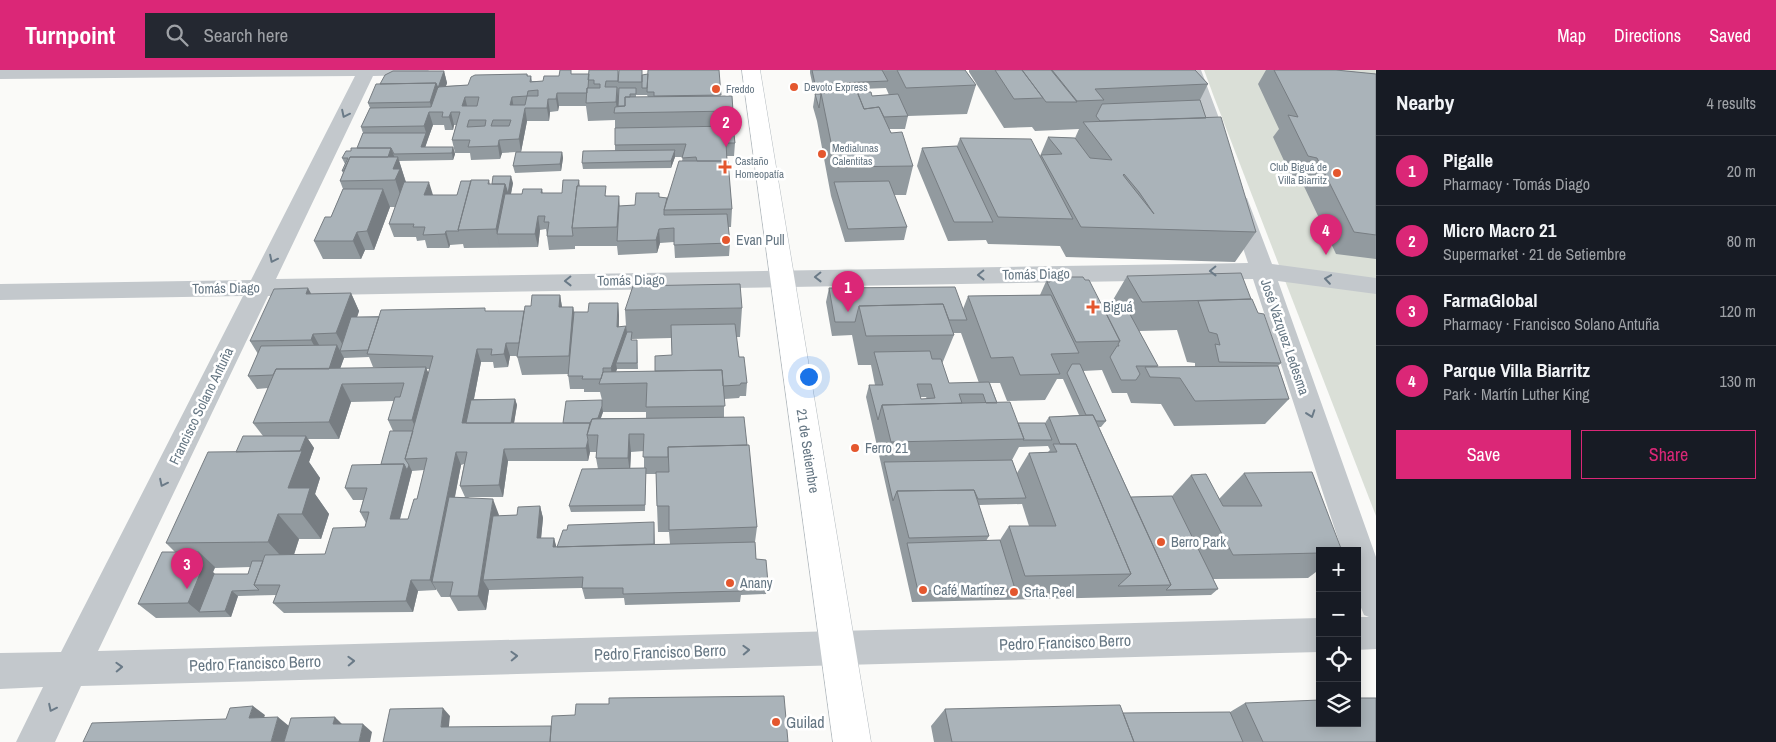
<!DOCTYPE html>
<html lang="en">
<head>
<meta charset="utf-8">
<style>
  :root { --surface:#171b24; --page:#242831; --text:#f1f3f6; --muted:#9ea1a6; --line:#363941; --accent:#db2777 }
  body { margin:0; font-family:"Archivo Narrow",sans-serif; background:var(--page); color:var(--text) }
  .controls { position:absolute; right:15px; bottom:15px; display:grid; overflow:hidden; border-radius:0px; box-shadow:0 2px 12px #0003 }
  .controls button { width:45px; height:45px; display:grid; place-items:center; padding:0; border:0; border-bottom:1px solid var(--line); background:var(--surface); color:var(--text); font:25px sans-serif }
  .you { position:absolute; left:808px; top:306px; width:18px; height:18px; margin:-12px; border:4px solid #fff; border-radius:50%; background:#1a73e8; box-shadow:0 0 0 8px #1a73e833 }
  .badge { display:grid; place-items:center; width:32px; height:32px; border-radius:50%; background:var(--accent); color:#fff; font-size:16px; font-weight:700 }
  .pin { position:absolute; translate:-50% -41px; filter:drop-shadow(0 1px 2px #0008) }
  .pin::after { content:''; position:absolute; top:26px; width:18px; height:15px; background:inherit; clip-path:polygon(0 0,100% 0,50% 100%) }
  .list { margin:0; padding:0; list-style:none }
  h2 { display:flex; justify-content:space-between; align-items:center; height:65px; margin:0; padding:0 20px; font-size:21px }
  h2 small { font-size:16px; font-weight:400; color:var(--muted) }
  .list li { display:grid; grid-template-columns:32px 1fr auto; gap:15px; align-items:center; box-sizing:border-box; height:70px; padding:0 20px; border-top:1px solid var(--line) }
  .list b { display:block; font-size:19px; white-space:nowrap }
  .list p { margin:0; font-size:16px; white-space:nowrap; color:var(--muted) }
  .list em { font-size:16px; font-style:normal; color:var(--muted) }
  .actions { display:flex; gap:10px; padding:15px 20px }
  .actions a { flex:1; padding:11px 0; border:1px solid var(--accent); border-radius:0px; text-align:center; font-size:18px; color:var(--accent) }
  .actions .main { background:var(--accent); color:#fff }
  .icon { flex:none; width:28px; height:28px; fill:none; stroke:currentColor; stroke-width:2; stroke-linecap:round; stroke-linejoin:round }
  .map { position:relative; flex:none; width:1376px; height:672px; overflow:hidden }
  header { display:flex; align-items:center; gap:30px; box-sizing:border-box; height:70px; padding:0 25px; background:var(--accent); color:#fff }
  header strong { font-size:24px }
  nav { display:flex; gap:28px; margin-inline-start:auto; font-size:18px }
  .search { width:350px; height:45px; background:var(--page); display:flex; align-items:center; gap:12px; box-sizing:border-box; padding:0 18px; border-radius:0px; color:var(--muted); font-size:19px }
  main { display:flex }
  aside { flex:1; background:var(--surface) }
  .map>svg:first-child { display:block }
</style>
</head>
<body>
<header>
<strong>Turnpoint</strong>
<div class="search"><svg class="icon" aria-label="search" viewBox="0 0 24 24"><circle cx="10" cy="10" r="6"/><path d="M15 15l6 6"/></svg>Search here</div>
<nav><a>Map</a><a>Directions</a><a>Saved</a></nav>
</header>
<main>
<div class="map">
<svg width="1376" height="672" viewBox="0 0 1376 672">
  <rect width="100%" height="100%" fill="#fafaf8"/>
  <path fill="#dadfd7" d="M1204 0H1376V446L1214 27Z"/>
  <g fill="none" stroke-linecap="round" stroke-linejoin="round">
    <defs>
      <path id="secondary" d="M742 0H760L871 672H833Z"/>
    </defs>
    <use href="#secondary" stroke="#b3babf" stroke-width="1"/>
    <path fill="#c3c8cc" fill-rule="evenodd" d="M0 0H429L426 4 420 5 373 6 276 209 1248 193 1228 133 1231 128 1239 126 1247 128 1272 194 1376 208V224L1278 211 1376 487V579L1357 580V547H1369L1364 545 1357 528V481H1342L1253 209 268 226 98 581 1320 548V582L81 616 55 672H16L43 617 0 619V583L61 582 243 226 0 230V214L251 210 355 6 0 9Z
      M1183 0H1201L1232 83 1229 87 1222 89 1215 87 1212 83Z"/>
    <use href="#secondary" fill="#fff" fill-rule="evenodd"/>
  </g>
  <path fill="#929a9f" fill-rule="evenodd" d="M810 0H965L976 15 967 44 908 46 905 59H889L913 96 906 125H894L907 157 904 170 845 172 831 126 817 51 813 37 815 24 857 22 872 26 889 25 886 18 814 21 810 3Z
    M969 0H1195L1208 14 1200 30 1206 48 1256 162 1235 192 1066 187 1060 176 988 174 986 170 948 171 917 96 922 78 957 76 960 68 1040 86 1048 67 1075 68 1079 59 1035 61 1032 57 1004 58 969 2Z
    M1266 0H1336L1376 4V189L1336 184 1301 110 1292 108 1273 67 1279 59 1258 14Z
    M444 1 447 13 446 16 468 15 527 4 528 6H531L532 11H543L559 6 572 4 642 5 721 26 733 41V56L735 73 734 86H727L732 139 731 157H728L730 173 729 186 675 188 674 172 660 173 657 183 618 185 617 176H575V179L549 180 546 159 540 160 538 177 464 178 463 174 450 175 449 178H427L425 170 417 171 416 167H394L389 154 395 137H390L374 180H365L361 189H323L314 171 331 147 343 119 340 111 343 103 342 101 345 94 342 88 351 81 357 78 363 63 361 57 370 38 368 33 380 14ZM636 25H647L648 27H636ZM559 36H586L588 51 615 50V81L582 93 583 99 671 98 675 87H683L682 91 667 128 659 127 635 135 620 136 619 126H607L580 116 579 110 562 123H543L542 119 522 124H511L513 113 490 114 489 110 457 125H433L406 112 399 91 453 90 455 84 453 77H425L433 55H444L445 60H453L454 55H456L452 70 455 83H470L471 90 500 89 502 83 516 82 513 96 515 103 561 101 563 88 562 82H521L527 51H549L550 42 558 41Z
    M1127 206 1251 229 1281 293 1278 296 1289 329 1265 354 1174 356 1161 334 1131 333 1127 323H1112L1102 300 1083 301 1106 351 1101 357H1099L1131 427 1172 426 1191 405 1219 429 1244 403 1320 481V499L1308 508 1213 509 1218 519 1211 525 912 532 866 327 869 315H875L871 295H858L852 265 832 266 826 232 829 218 963 239 968 226 1040 225 1048 207 1102 235H1110ZM1177 260 1187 292 1195 293V297H1157L1158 296 1139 261ZM953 263H961L979 313H949L942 294 954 265ZM1057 309H1063L1079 345 1049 347 1045 353H1018L997 332 990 313H1000L1007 331 1045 330ZM920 327H926L927 329H921ZM1048 376 1050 380 1048 382 1029 383 1017 403 1012 390 1019 377ZM1022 434 1029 456H1009L1000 470 986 471 989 466 979 435Z
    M351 223 359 241 357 247 486 241H524L531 236 560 225 562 237H573L574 242H588L618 233 619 246V257L626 256 625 240 742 238 740 267H736L739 287 747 313 746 326H740L739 328 724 329V347L747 375 757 457 755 472 756 489 768 513 766 524 741 525 740 532 625 535 624 528 585 529 582 518 489 520 486 540 458 541 450 527H441L436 519V520L418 521 413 542 284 543 273 533 276 525 238 526 231 547 156 548 138 534 175 482 166 473 236 382 263 366 253 353 268 318 257 319 248 306 258 284 250 271 312 224ZM671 268 672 285 655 301 616 302 617 299H638L637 270H632V269ZM510 286H517L522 305 568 304 570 319H584V322H600L602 330 563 353H514L517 335 515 329H474L481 292H493L494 298 508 297ZM369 287 373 297 388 298H340L344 288ZM426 299H430L429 304ZM394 331 388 350 393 361 381 394 345 418 353 430H363L360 442 366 453 365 457 325 484 294 485 299 469H321L329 444 315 424 320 408 309 392 314 378 308 369H339L351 332ZM603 342H646V348H601ZM644 381V398H630L631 382ZM590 382H596V388L598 399 569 436 571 442 645 441 646 404H656L657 436 658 462H669L670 474H655L654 452 556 477 554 468H541L543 448 540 436 517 445 499 446 468 427H503L508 391H588ZM464 394 460 416 465 427H455L461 395ZM424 400 417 429 408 449H400L412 401ZM250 497 248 504H214L213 502 215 498Z
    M1245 633 1376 672H934L931 656 945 639 1123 643 1230 642Z"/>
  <path fill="#777d82" d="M444 1 447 13 437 42H432L430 32 436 13Z
    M617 17 619 35 617 43 616 32Z
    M557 23 559 36 558 41 556 29Z
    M465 27 468 40 462 36Z
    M512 27 514 39 510 35Z
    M548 29 550 42 549 51 547 38Z
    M525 38 527 51 521 82 519 69Z
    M429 42 433 55 428 69 424 56Z
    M451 42 454 55 453 60 449 47Z
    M426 63 428 69 423 84 421 77Z
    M499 70 502 83 500 89 498 76Z
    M453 77 455 84 453 90 452 83Z
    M391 78 396 91 398 87 406 113 404 137 388 87Z
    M675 80V87L671 98V91Z
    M562 82 563 88 561 101 560 94Z
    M511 106 513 113 503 164H497L500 178 496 159 505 114Z
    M429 112 433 125H424Z
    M383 119 390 137 374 180 367 161Z
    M538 146 540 160 538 177 535 164Z
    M659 159 660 173 657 183 656 170Z
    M446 161 450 175 449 178 445 164Z
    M357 162 365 180 361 189 353 171Z
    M308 218 318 236 306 224Z
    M351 223 359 241 346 281 336 263Z
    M560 225 563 243 559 237Z
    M618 233 619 246 618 270 617 257Z
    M573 237 576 255 572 304 569 286Z
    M626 256 628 269 616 293 617 299 612 311 611 298Z
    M313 264 323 282 321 288 311 270Z
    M506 273 510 286 508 297 504 284Z
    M337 275 344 288 334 316 327 304Z
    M477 279 481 292 468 359 462 353Z
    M426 297 433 315 420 367 412 350Z
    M342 314 351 332 339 369 329 352Z
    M515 329 517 335 512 365 510 358Z
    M602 336 603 342 594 366V365H589Z
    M629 364 631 382 630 404 628 388Z
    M306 366 314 378 309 392 320 408 315 424 329 444 321 469 302 444 288 418 295 396Z
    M588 370 590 382 588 391 586 378Z
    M504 379 508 391 503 427 499 415Z
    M456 382 461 395 438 512H432L436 519V520L430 510Z
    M404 394 409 395 412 401 397 460 390 449Z
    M493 429 499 445 490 509 483 510 489 520 486 540 478 526Z
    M540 436 543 448 540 479 537 468Z
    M278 444 299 469 290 496 268 472Z
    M554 468 557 479 553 477Z
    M199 482 215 497 213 502 220 509 199 542 188 533 193 495Z
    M411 510 418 521 413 542 406 531Z
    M232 521 238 526 231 547 225 541Z
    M253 636 265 645 261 656 249 648Z
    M443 638 450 646 448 665 441 657Z
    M278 647 289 656 284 672H271Z
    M335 647 344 656 333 654Z
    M363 654 372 662 370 672H359Z"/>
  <path fill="#aab3b9" stroke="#777d82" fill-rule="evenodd" d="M560 0H571V4H589L588 18H587V23H557L556 29H548L547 38H525L519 69 499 70 498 76 468 77 470 70H452L460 42H451L449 47H442L443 42H429L424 56 361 57 370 38 431 37 438 17 468 15 471 7 475 5 527 4V6H531L530 12 543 11 544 6H559ZM538 20V26H527L525 35H510L512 27 527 26 528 21ZM465 27H479L477 36H462ZM469 50H486L485 56 467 57ZM493 50H511L509 56H491Z
    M589 0H618V11H606L605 17H617L616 32 586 33 587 18H600V14H594V10H588Z
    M619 0H642V12H618Z
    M648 0H719L721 25 654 26V22H647Z
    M812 0H882L888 11 815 14Z
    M897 0H965L976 15 906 18Z
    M995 0H1022L1043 28 1014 29Z
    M1022 0H1051L1077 32H1046Z
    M1052 0H1195L1208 14 1095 19 1104 30 1077 31Z
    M1274 0H1336L1376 4V165L1354 162 1317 88 1308 86 1288 45 1298 47Z
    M393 1H444L438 18 436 13 380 14 385 5Z
    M648 4 647 18H642V5Z
    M436 13 430 32 368 33 376 14Z
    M619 18H636V24H630V27H625V36H618Z
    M857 21 864 39 879 37 891 63 902 62 913 96 836 97 821 23Z
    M857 22H871L872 26 898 24 908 46 884 47 879 37 864 39Z
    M815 24H821L819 38Z
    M732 26 733 41 614 43 615 37 625 36V27Z
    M1200 30 1206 48 1100 51 1096 46 1102 34Z
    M1221 47 1256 162 1081 157 1041 85 1062 84 1048 67 1075 68 1090 88 1112 90 1083 52ZM1124 104 1139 122 1154 144 1123 105Z
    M733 56 735 73H726L727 91H697L696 87 682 88 686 74 615 75V58Z
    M363 63H426L421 77H453L452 83 394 84 391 78H357Z
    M960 68 1031 69 1073 149 998 147Z
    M957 76 993 152H954L922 78Z
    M351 78H391L388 87H350L344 100 342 101 348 88H342L346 81H351Z
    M675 80 671 91 582 93 583 81Z
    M516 82H562L560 94 513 96Z
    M350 87H398L393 99H400L395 110 340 111Z
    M679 91H728L732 139 664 140Z
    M493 106H511L508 124 505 114H492Z
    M471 110H489L488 114H505L496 159 458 160Z
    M563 110H579L578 116H577L572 158 573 166H547L549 152H544L545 146H538L535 164H497L505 124H522L523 119H542L541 123H562Z
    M461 111H471L458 160 459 161H446L445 164 423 165 425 157H413L414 154H389L404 112H429L424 125H457Z
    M889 111 907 157 848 159 834 112Z
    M577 116H606L605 126H619L617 157 572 158Z
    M343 119H383L367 161 357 162 353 171H314L325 147H331Z
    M636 123H659V127L667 128 664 140V145L727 144 730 173 674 175V158L659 159 656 170 617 171 619 136 635 135Z
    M1241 203 1251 229 1142 232 1127 206Z
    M1048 207H1083L1085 210H1089L1120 271 1076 272 1047 212H1050Z
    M740 214 742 238 625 240 633 216Z
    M955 217 967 250H949L943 234 859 236 855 252H835L829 218Z
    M308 218 306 224 351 223 336 263 313 264 311 270 250 271 274 219Z
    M532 225H560L559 237H573L569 286 517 287 525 236H531Z
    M1051 225 1079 283 1051 284 1060 304 1020 305 1013 287 991 288 968 226Z
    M1252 229 1258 243 1264 244 1281 293 1219 292 1215 274 1220 275 1217 264 1209 262 1198 231Z
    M589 233H618L617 257 626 256 611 298H603V302L601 309H582L583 306H568L574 242H588Z
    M943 234 954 265 866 266 859 236Z
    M1102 235H1125L1158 296H1136L1140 304 1136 310H1121L1110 287 1117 276H1119L1118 274 1120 271Z
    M485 238V241H524L519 273H506L504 284 491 285 492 279H477L462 353H590L587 365 588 370 586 378 504 379 499 415 460 416 467 382H456L430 510H411L406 531 273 533 280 515H254L265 485 325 484 333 458 365 457 369 442H360L367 418H345L352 395 404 394 390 449H408L414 429H417L427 388 405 389 433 286 367 284 381 240Z
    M351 247H379L368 280 340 281Z
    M735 254 739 287H744L747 313H741L740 315 723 316 722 300 655 301V286L672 285 671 255Z
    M627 262H632L631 270H637V293H616Z
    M337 275 329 299H276L273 305 248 306 261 276Z
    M930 281 932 289H941L949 313 989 312 997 333H986L983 324H959L962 333 882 335 878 350 869 315H883L874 282ZM917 314H931L935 328 921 329Z
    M1072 294H1080L1106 351H1096L1093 345H1086L1067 303Z
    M1278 296 1289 329 1195 331 1180 308 1150 307 1145 297Z
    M426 297 412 350H388L395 327H400L404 313 342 314 329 352 253 353 276 299Z
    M722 300 725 336 646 337 647 313 599 314 603 302Z
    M515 329 511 353H466L471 330Z
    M602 330V336L598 348 592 349 590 353H563L566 331Z
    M1010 332 1024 369 891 372 882 335Z
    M1093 345 1171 515 1118 516 1131 504 1076 374H1060L1049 347Z
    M744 347 747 375 668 377V387H643L644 364H629L628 388H596L598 365H587L592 349Z
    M1018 353H1045L1052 370H1023L1024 369Z
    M390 361H413L405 389 409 395 407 400 404 394H381Z
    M243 366H306L300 381 236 382Z
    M1053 374H1076L1131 504 1025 506 1009 456H1056L1029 383 1057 382Z
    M749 375 757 457 669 460V436H657L656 402H669L668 377Z
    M302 381 288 418H310L302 444H278L268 472 166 473 208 382Z
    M1012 390 1026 428 978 429 974 420 897 421 893 431 884 392Z
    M646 398 645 435 569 436 582 399Z
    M1312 402 1342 481H1320V483L1233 485 1191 405 1206 404 1223 436H1262L1244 403Z
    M974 420 989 466 909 468 897 421Z
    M1172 426 1218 519 1166 520 1171 515 1131 427Z
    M449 427 493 429 478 526H450L453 512H432Z
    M540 436 537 468H554L553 477 755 472 756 489 766 490 768 513 741 514 742 521 623 524V518H582L583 507 483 510 493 446 517 445 518 437Z
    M654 452V474L557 477 563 460H567L568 455Z
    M1000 470 1015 519 918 521 907 473Z
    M162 482H199L193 495 204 494 188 533 138 534Z
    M252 491H263L254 515 259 520 232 521 225 541 199 542 214 504H248Z
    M784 626 788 672H550L552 646 575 645 576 634H609V628Z
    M1357 628H1376V672H1263L1245 633 1320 630V653H1357Z
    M1120 635 1134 672H952L945 639Z
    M253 636 249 648 278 647 271 672H83L92 653 226 649 230 638Z
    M443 638 441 657 551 656 550 672H383L390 639Z
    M1230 642 1243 672H1134L1123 643Z
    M335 647 333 654H363L359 672H284L291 648Z"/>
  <defs><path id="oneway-chevron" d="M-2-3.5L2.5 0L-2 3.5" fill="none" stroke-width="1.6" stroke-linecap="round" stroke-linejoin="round" transform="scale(1.25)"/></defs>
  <g stroke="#6a7a87">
    <use href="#oneway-chevron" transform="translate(345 44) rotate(116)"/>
    <use href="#oneway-chevron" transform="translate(273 189) rotate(116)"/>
    <use href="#oneway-chevron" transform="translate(1213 201) rotate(179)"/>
    <use href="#oneway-chevron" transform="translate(981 205) rotate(179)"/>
    <use href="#oneway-chevron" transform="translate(818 207) rotate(179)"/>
    <use href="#oneway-chevron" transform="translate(1328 209) rotate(-172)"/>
    <use href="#oneway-chevron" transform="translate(568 211) rotate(179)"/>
    <use href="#oneway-chevron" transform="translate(1311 344) rotate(71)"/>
    <use href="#oneway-chevron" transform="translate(163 413) rotate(116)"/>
    <use href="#oneway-chevron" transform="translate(746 580) rotate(-2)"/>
    <use href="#oneway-chevron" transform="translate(514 586) rotate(-2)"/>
    <use href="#oneway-chevron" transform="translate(351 591) rotate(-2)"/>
    <use href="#oneway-chevron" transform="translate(119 597) rotate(-2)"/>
    <use href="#oneway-chevron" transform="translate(52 638) rotate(116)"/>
  </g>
  <g fill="#e4572e" stroke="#fff" stroke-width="2">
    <circle cx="794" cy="17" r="5"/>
    <circle cx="716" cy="19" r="5"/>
    <circle cx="822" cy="84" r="5"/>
    <path d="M722.5 89.5h5v5h5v5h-5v5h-5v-5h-5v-5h5z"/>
    <circle cx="1337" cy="103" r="5"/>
    <circle cx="726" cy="170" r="5"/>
    <path d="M1090.5 229.5h5v5h5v5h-5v5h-5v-5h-5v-5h5z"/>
    <circle cx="855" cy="378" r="5"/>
    <circle cx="1161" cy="472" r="5"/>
    <circle cx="730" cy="513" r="5"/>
    <circle cx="923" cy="520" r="5"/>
    <circle cx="1014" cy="522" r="5"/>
    <circle cx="776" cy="652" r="5"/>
  </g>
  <g text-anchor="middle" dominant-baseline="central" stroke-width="5" stroke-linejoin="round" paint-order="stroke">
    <g font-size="11" fill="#657683" stroke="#fff" text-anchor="start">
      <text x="804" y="17">Devoto Express</text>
      <text x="726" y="19">Freddo</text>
      <text x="832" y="78">Medialunas<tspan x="832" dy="13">Calentitas</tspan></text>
      <text x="735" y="91">Castaño<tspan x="735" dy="13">Homeopatía</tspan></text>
      <text x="1327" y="97" text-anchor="end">Club Biguá de<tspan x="1327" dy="13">Villa Biarritz</tspan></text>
    </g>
    <g font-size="14" fill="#657683" stroke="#fff" text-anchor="start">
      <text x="736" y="170">Evan Pull</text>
      <text x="1103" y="237">Biguá</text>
      <text x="865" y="378">Ferro 21</text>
      <text x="1171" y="472">Berro Park</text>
      <text x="740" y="513">Anany</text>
      <text x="933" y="520">Café Martínez</text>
      <text x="1024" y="522">Srta. Peel</text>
    </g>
    <g font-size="14" fill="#657683" stroke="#fff">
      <text transform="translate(1036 204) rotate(-1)">Tomás Diago</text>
      <text transform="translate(631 210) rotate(-1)">Tomás Diago</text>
      <text transform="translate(226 218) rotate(-1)">Tomás Diago</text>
      <text transform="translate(1285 267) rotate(71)">José Vázquez Ledesma</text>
      <text transform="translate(201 336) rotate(-64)">Francisco Solano Antuña</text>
      <text transform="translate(808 381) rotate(81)">21 de Setiembre</text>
    </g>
    <g font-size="16" fill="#657683" stroke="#fff">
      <text transform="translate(1065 572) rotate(-2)">Pedro Francisco Berro</text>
      <text transform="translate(660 582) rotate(-2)">Pedro Francisco Berro</text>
      <text transform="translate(255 593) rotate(-2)">Pedro Francisco Berro</text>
    </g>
    <g font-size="16" fill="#657683" stroke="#fff" text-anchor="start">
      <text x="786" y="652">Guilad</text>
    </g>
  </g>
</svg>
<div class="controls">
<button>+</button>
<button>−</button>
<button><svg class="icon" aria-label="locate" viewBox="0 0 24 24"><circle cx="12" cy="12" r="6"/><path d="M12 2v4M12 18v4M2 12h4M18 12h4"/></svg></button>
<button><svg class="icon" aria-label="layers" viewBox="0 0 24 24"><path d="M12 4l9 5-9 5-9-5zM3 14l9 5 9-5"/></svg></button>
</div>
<div class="you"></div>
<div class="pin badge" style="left:848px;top:242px">1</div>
<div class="pin badge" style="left:726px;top:77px">2</div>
<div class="pin badge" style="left:187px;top:519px">3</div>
<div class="pin badge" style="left:1326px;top:185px">4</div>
</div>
<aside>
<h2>Nearby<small>4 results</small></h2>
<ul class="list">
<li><span class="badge">1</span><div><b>Pigalle</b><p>Pharmacy · Tomás Diago</p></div><em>20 m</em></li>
<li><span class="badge">2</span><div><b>Micro Macro 21</b><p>Supermarket · 21 de Setiembre</p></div><em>80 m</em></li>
<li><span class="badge">3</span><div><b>FarmaGlobal</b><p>Pharmacy · Francisco Solano Antuña</p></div><em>120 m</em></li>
<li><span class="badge">4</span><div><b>Parque Villa Biarritz</b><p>Park · Martín Luther King</p></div><em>130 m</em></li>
</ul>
<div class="actions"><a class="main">Save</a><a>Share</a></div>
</aside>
</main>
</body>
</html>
